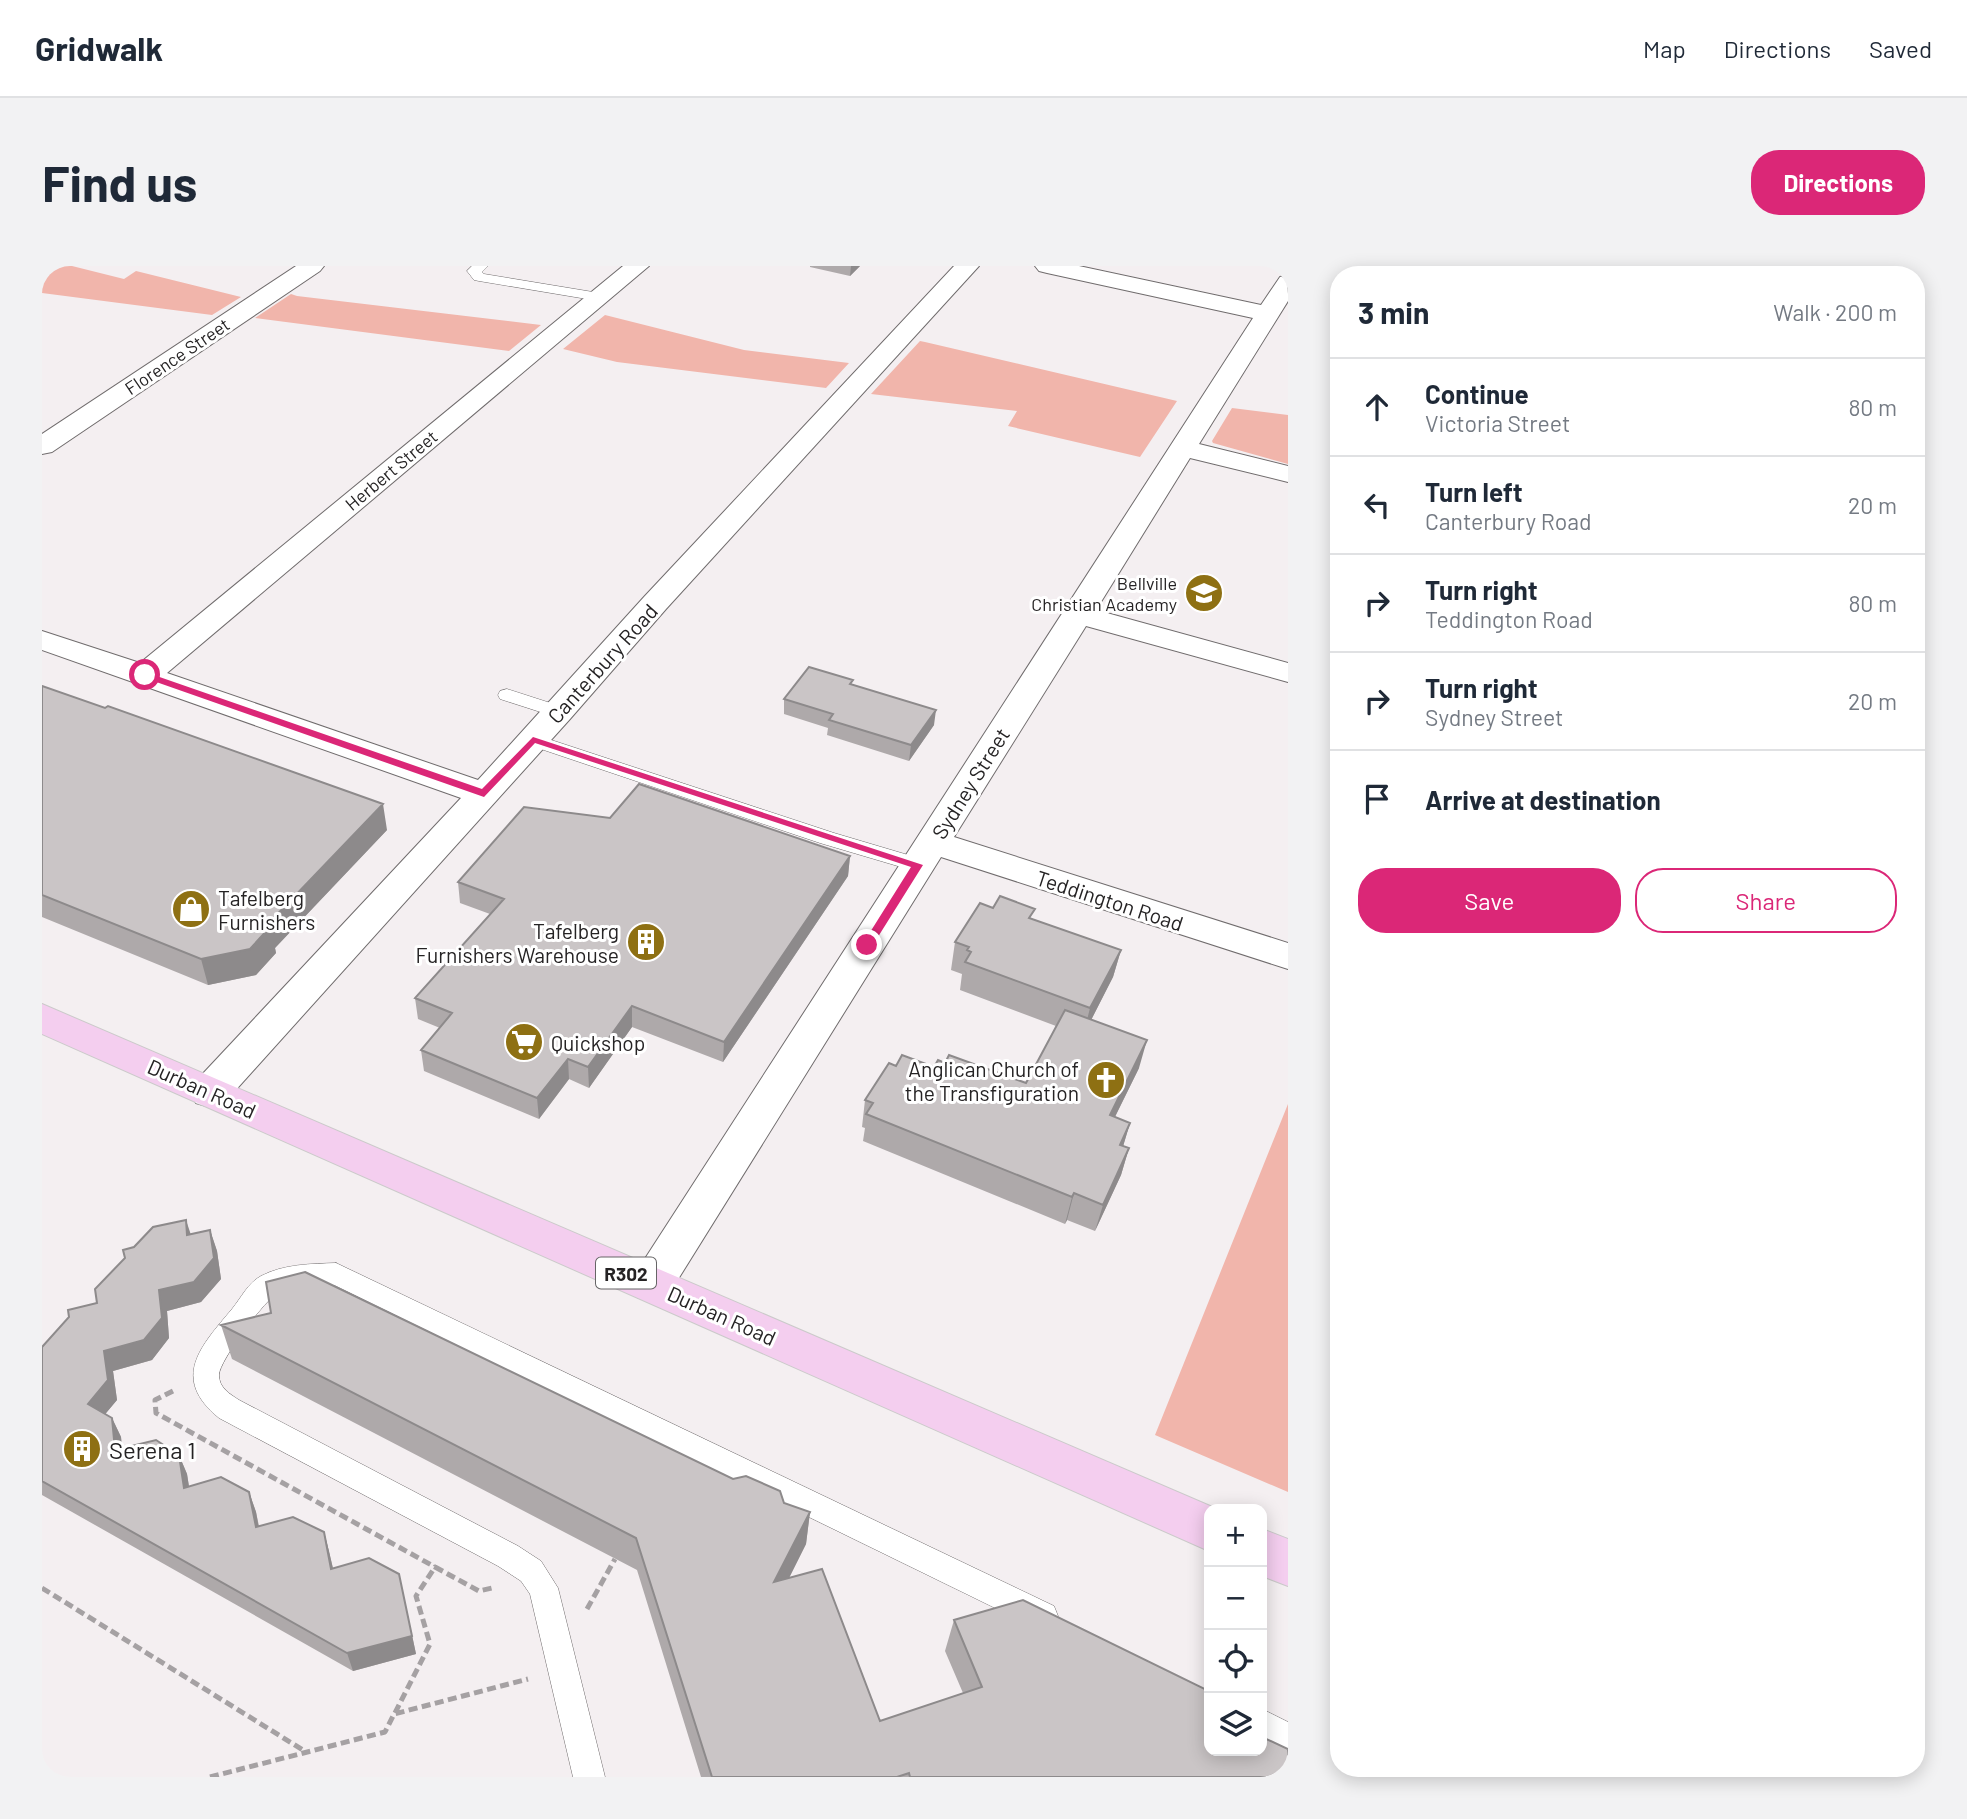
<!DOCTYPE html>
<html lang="en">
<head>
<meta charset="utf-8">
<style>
  :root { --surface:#fff; --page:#f2f2f3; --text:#1f2937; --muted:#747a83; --line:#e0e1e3; --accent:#db2777 }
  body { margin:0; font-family:Barlow,sans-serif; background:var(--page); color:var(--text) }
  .controls { position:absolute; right:21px; bottom:21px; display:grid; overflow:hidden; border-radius:14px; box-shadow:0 4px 18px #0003 }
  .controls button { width:63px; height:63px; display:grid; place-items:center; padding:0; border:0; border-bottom:2px solid var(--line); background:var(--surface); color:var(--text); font:35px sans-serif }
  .stop { position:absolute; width:21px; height:21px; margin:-16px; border:5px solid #db2777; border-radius:50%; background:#fff }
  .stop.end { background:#db2777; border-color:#fff; box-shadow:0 2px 7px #0008 }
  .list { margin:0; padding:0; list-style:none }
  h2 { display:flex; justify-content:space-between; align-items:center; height:91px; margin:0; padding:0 28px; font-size:30px }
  h2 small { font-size:23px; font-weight:400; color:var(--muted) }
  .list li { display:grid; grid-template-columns:46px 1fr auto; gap:21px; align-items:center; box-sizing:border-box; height:98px; padding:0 28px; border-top:2px solid var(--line) }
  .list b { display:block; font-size:26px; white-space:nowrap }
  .list p { margin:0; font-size:23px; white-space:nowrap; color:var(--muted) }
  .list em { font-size:23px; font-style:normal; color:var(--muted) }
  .actions { display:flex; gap:14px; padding:21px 28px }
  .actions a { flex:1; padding:16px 0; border:2px solid var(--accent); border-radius:28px; text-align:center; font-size:24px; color:var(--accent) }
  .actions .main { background:var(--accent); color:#fff }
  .icon { flex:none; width:38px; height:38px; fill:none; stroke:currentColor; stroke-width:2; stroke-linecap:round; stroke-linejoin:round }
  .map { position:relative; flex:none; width:1246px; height:1511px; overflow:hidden; border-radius:28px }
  header { display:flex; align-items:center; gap:42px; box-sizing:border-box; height:98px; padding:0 35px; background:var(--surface); border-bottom:2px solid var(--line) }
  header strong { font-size:33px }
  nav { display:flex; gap:38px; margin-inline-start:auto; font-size:24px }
  .intro { display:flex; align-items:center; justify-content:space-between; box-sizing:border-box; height:168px; padding:0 42px }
  h1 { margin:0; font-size:49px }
  .button { padding:18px 32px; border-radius:28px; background:var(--accent); color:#fff; font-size:24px; font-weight:700 }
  main { display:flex; gap:42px; padding:0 42px }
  aside { flex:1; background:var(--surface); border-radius:28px; box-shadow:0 4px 18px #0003 }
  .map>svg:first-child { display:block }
</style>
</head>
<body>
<header>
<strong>Gridwalk</strong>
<nav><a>Map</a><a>Directions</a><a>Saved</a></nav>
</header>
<div class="intro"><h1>Find us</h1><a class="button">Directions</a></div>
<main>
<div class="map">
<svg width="1246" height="1511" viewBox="0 0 1246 1511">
  <rect width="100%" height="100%" fill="#f4eff1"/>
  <path fill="#f1b5ab" d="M0 0H30L82 13 94 5 199 31 170 49 0 27Z
    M249 28 255 30 499 59 467 85 213 52Z
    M563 49 702 84 807 97 784 122 575 96 521 83Z
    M878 75 883 76 1135 135 1098 191 966 160 975 145 829 128Z
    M1190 142 1246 149V198L1171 177 1170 175Z
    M1246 838V1226L1113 1169Z"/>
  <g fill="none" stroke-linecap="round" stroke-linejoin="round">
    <defs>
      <path id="lane" d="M430 0H446L440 6 442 8 557 27 564 31 557 35 437 15 432 14 425 5Z
        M465 423 524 442 527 446 517 452 458 433 456 429 458 425Z
        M491 468 792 567 883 594 886 599 883 604 876 606 778 577 484 478 481 474 484 470Z
        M294 997 1012 1340 1016 1350 1012 1360 1001 1364 990 1360 292 1019C275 1020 252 1018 237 1026 224 1032 177 1095 177 1109 177 1122 188 1128 197 1134L476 1280 499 1295 516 1322 563 1511H531L488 1328 479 1315 456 1300 177 1152C128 1112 159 1080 190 1043 199 1032 206 1017 219 1010 242 998 269 998 294 997Z
        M1220 1443 1246 1456V1489L1220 1476Z"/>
      <path id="street" d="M254 0H282L278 5 10 186 0 188V168Z
        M581 0H607L125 407 436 514 602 331 912 0H937L624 343 528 453 182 837 168 841 154 837 148 826 154 815 419 532 0 384V365L98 397Z
        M993 0H1037L1219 39 1238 11 1246 9V35L1157 178 1246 200V216L1148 192 1054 344 1246 397V416L1044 360 912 571 1246 677V703L899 591 625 1031 610 1036 595 1031 588 1018 595 1005 1211 52 1005 7 997 5Z"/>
      <path id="primary" d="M0 738 1175 1243H1167V1285L0 768Z
        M1220 1263 1246 1273V1320L1220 1310Z"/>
    </defs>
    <use href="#lane" stroke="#706c6d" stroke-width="1"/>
    <use href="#street" stroke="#706c6d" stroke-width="2"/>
    <use href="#primary" stroke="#cbcaca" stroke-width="2"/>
    <path stroke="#a5a1a3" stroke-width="5" stroke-dasharray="9 4.5" stroke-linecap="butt" d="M131 1125 113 1134 114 1147 393 1301
      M0 1322 264 1486
      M545 1343 573 1293
      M353 1447 388 1378 374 1330 393 1301 437 1325 450 1322
      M168 1511 343 1466 352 1448 486 1413"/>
    <use href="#lane" fill="#fff" fill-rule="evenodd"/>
    <use href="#street" fill="#fff" fill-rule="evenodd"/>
    <use href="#primary" fill="#f4ceef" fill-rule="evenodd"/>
  </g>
  <path fill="#aea9aa" d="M768 0H818L808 10 768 1Z
    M810 418 892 459 867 495 785 469 786 462 742 448V433Z
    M0 420 345 564 233 682 234 687 214 709 166 719 0 651Z
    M808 590 806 610 681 796 590 761 547 822 527 813 497 853 382 805 379 784 398 762 376 753 373 732 448 648 418 637 416 616Z
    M951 642 991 653 1079 684 1071 711 1049 754 1097 802 1073 851 1088 857 1081 880 1087 882 1079 909 1053 965 1025 954 1023 958 821 875 823 862 820 861 823 834 854 800 892 801 903 797 984 817 1014 760 918 724 920 708 909 704 913 676Z
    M168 964 175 985 179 1013 159 1036 125 1045 127 1072 110 1094 71 1105 75 1134 63 1148 70 1152 79 1171 80 1182 137 1189 145 1208 147 1220 207 1226 214 1246 217 1260 282 1266 291 1302 361 1326 374 1388 311 1405 0 1229V1081L55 1037 92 981Z
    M179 1059 768 1246 764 1278 747 1312 838 1455 921 1427 903 1385 912 1354 1167 1485 1246 1511H659L595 1304 190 1093Z"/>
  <path fill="#8d8a8b" d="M809 0H818L808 10Z
    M894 444 892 459 867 495 869 479Z
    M341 538 345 564 233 682 234 687 214 709 166 719 159 693 224 660Z
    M808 590 806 610 681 796 682 776Z
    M1079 684 1071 711 1041 770 1048 742Z
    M590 740V761L547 822 546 801Z
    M1105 774 1097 802 1060 877 1068 849Z
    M526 793 527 813 497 853 495 832Z
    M1088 857 1080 884 1078 879Z
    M1087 882 1079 909 1053 965 1061 939Z
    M1032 927 1025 954 1023 958 1030 931Z
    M144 954 151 975 145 969Z
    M168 964 175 985 179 1013 159 1036 125 1045 127 1072 110 1094 71 1105 75 1134 55 1158 46 1138 62 1085 117 1024Z
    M70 1152 79 1171 82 1204 73 1184Z
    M137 1189 145 1208 150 1241 142 1222Z
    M207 1226 214 1246 220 1280 214 1261Z
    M768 1246 764 1278 729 1348 732 1316Z
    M282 1266 287 1285 295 1321 289 1303Z
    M357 1308 374 1388 311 1405 305 1387Z"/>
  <path fill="#cac5c6" stroke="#8d8a8b" stroke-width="2" d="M767 401 811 414 808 418 894 444 869 479 787 454 791 448 742 433Z
    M0 420 63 442 66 440 341 538 224 660 228 661 208 683 159 693 0 629Z
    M597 518 808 590 682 776 590 740 546 801 526 793 495 832 379 784 410 747 373 732 462 633 416 616 482 541 568 552Z
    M958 630 993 643 987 652 1079 684 1048 742 923 696 929 686 925 684 927 681 913 676 938 637 951 642Z
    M1023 744 1105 774 1068 849 1088 857 1078 879 1087 882 1061 939 1032 927 1030 931 824 848 831 837 823 834 847 797 854 800 860 789 892 801 896 794 903 797 907 789 984 817Z
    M144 954 145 969 168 964 172 992 152 1016 117 1024 120 1052 102 1074 62 1085 66 1114 46 1138 70 1152 73 1184 114 1174 137 1189 142 1222 179 1211 207 1226 214 1261 251 1251 282 1266 289 1303 327 1292 357 1308 370 1370 305 1387 0 1215V1081L27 1051 26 1044 55 1037 53 1023 83 992 81 984 92 981 111 961Z
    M263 1006 691 1213 704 1210 738 1225 742 1237 768 1246 732 1316 780 1303 838 1455 940 1421 912 1354 981 1334 1167 1425V1485H1220V1471L1246 1483V1511H868L867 1507 855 1511H670L594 1272 179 1059 229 1047 224 1016Z"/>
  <path fill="#db2777" d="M100 407H106L440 523 491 471 881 599 829 682 825 683 820 679 869 601 493 477 442 531 100 411Z"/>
  <defs>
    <symbol id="school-disc" viewBox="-11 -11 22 22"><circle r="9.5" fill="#8e7013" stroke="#fff"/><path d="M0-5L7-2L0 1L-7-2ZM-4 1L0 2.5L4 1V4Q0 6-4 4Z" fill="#fff"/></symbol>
    <symbol id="shop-disc" viewBox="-11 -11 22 22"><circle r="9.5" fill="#8e7013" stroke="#fff"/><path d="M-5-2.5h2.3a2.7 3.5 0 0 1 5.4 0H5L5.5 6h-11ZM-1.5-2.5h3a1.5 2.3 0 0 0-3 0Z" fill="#fff"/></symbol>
    <symbol id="building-disc" viewBox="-11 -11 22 22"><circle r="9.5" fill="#8e7013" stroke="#fff"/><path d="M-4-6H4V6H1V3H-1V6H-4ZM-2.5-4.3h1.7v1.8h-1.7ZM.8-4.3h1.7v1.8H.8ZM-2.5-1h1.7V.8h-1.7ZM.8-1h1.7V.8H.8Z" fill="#fff"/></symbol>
    <symbol id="supermarket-disc" viewBox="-11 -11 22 22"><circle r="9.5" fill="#8e7013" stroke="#fff"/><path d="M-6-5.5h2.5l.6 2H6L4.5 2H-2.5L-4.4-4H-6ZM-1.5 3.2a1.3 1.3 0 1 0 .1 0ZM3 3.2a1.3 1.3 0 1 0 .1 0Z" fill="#fff"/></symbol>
    <symbol id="church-disc" viewBox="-11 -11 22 22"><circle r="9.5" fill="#8e7013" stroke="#fff"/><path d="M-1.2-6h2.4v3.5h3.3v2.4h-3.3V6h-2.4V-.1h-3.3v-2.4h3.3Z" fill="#fff"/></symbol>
  </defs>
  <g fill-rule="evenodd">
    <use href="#school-disc" x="1140" y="305" width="44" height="44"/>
    <use href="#shop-disc" x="127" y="621" width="44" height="44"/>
    <use href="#building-disc" x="582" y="654" width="44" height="44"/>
    <use href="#supermarket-disc" x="460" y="754" width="44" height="44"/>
    <use href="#church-disc" x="1042" y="792" width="44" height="44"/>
    <use href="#building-disc" x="18" y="1161" width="44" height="44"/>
  </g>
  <g text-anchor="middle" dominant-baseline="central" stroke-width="6" stroke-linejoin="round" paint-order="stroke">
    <g font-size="18" fill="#252324" stroke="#fff">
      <text transform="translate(135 90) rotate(-34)">Florence Street</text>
      <text transform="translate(349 204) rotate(-40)">Herbert Street</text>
    </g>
    <g font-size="18" fill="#252324" stroke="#fff" text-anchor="end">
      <text x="1135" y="317">Bellville<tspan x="1135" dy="21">Christian Academy</tspan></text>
    </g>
    <rect fill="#fff" stroke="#666566" stroke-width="2" x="554" y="991.5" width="60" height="31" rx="5"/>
    <g font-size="19" font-weight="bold" fill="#252324">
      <text x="584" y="1007">R302</text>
    </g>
    <g font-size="21" fill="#252324" stroke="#fff">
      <text transform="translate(560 397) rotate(-48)">Canterbury Road</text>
      <text transform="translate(928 517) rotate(-58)">Sydney Street</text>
      <text transform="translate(1068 634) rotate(18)">Teddington Road</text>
      <text transform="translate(160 822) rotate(24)">Durban Road</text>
      <text transform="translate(680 1049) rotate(24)">Durban Road</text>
    </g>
    <g font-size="21" fill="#252324" stroke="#fff" text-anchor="start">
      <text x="176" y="631">Tafelberg<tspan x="176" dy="24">Furnishers</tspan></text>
      <text x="577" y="664" text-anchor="end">Tafelberg<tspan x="577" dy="24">Furnishers Warehouse</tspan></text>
      <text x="509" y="776">Quickshop</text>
      <text x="1037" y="802" text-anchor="end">Anglican Church of<tspan x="1037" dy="24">the Transfiguration</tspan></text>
    </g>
    <g font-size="24" fill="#252324" stroke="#fff" text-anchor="start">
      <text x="67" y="1183">Serena 1</text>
    </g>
  </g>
</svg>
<div class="controls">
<button>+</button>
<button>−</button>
<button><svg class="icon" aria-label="locate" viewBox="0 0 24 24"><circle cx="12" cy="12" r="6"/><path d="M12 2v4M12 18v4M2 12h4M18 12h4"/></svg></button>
<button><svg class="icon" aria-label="layers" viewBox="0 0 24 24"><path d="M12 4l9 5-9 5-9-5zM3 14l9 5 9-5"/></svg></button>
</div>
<div class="stop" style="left:103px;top:409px"></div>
<div class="stop end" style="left:825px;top:679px"></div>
</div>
<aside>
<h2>3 min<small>Walk · 200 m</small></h2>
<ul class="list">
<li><svg class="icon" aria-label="ahead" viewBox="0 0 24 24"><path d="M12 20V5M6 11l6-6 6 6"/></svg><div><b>Continue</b><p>Victoria Street</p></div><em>80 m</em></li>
<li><svg class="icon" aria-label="left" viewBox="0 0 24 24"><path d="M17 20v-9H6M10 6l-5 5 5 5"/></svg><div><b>Turn left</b><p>Canterbury Road</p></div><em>20 m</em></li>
<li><svg class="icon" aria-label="right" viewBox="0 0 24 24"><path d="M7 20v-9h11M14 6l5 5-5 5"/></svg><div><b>Turn right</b><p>Teddington Road</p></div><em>80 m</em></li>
<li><svg class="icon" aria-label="right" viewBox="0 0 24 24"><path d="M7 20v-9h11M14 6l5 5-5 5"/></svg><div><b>Turn right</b><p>Sydney Street</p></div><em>20 m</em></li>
<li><svg class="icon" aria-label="arrive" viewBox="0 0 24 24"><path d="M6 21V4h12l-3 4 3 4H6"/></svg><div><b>Arrive at destination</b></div></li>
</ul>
<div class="actions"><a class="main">Save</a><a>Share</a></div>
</aside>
</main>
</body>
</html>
